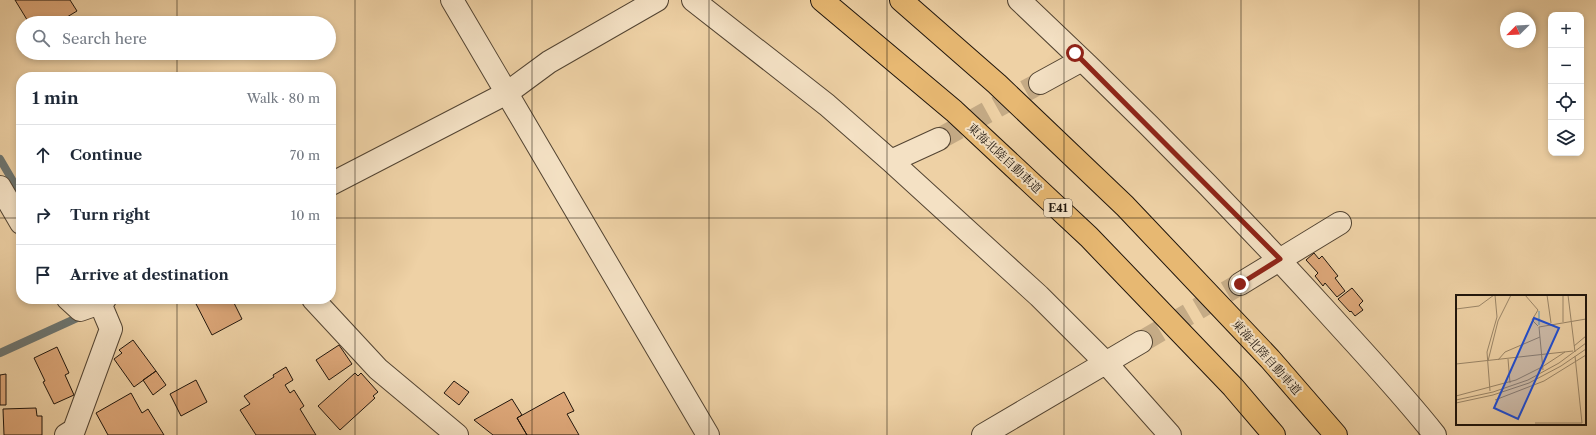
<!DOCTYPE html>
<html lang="en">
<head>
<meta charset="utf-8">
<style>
  :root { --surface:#fff; --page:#f6f6f7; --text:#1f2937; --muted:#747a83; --line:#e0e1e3 }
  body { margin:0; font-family:"Libre Caslon Text","Noto Serif JP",serif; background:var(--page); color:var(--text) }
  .controls { position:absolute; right:12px; top:12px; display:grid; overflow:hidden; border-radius:8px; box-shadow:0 2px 6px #0003 }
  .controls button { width:36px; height:36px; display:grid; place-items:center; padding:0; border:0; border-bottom:1px solid var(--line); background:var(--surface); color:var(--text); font:20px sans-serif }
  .compass { position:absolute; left:1500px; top:12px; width:36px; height:36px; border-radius:50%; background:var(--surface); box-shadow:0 2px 6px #0003; rotate:246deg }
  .stop { position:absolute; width:12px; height:12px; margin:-9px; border:3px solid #8f2418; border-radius:50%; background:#fff }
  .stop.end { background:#8f2418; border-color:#fff; box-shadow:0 1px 4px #0008 }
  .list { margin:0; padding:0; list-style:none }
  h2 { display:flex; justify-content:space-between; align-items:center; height:52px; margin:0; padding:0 16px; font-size:17px }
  h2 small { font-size:13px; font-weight:400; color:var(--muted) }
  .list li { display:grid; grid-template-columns:26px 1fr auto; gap:12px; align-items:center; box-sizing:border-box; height:60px; padding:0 16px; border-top:1px solid var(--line) }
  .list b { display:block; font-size:15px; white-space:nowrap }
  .list em { font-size:13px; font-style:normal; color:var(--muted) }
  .icon { flex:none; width:22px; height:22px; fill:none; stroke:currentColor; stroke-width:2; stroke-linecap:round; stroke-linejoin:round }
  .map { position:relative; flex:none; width:1596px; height:435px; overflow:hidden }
  .search { position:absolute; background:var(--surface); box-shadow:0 2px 6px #0003; left:16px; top:16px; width:320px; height:44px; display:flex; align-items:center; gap:10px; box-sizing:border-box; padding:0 14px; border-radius:22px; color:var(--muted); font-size:15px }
  .panel { position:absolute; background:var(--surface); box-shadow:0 2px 6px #0003; left:16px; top:72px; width:320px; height:232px; border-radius:16px }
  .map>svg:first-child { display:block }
</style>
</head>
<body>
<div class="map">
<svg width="1596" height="435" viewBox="0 0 1596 435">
  <rect width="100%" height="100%" fill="#eed1a5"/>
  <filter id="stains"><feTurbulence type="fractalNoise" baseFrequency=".005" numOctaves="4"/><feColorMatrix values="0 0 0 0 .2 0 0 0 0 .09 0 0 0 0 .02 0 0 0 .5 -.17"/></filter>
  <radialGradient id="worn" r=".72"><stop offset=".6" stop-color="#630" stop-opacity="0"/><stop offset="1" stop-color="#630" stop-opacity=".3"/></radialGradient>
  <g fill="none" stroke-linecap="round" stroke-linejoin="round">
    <path stroke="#6b7470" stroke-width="8" d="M0 159 21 195
      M0 353 77 318"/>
  </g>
  <path fill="#dda779" stroke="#1f150c" d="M15 0H70L77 11 57 23H29Z
    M1314 253 1319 259 1322 256 1338 276 1335 278 1345 291 1337 297 1325 283 1323 286 1315 276 1318 273 1306 260Z
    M1352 288 1363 301 1359 305 1363 310 1355 316 1351 311 1350 312 1338 299Z
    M196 299H232L242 319 212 335 194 300Z
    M133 340 156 371 134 387 114 359 122 353 119 350Z
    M339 345 352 364 329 380 316 360Z
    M57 347 69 373 65 375 74 395 54 404 43 382 45 381 34 358Z
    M286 367 293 380 285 385 290 393 294 390 304 406 300 409 316 435H256L240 410 250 404 244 396 274 377 273 375Z
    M156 371 166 385 153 395 143 380Z
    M355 373 358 376 361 373 378 392 373 396 375 398 340 430 318 406Z
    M6 374V405H0V375Z
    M196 380 207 402 181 416 170 394Z
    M454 381 469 392 459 405 444 393Z
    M564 392 574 411 567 414 579 435H527L517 418Z
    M131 393 142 413 148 409 164 435H108L96 413Z
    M512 399 522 415 517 418 527 435H493L474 420Z
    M36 408 37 416H42V435H4L3 409Z"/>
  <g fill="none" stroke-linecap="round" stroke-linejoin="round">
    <path stroke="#c5ab86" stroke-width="22" stroke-dasharray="22 11" stroke-linecap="butt" d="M939 139 1040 83
      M1141 342 1240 284"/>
    <defs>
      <path id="minor" d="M693 0 827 105 891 161 1039 296 1106 363 1170 435
        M1019 0C1126 100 1229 204 1327 312 1364 353 1401 392 1435 435
        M1040 83 1082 60
        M891 161 939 139
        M331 184 507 93 549 62 657 0
        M0 187 21 223
        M1240 284 1340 223
        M68 299 80 310 100 303 105 299
        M313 299 378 369 457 435
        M66 435 74 430 111 329 100 303
        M983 435 1141 342"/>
      <path id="tertiary" d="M452 0 708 435"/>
      <path id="motorway" d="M822 0 954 111 1089 237 1233 387 1274 435
        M901 0 997 84 1125 206 1270 359 1336 435"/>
    </defs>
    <use href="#minor" stroke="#534432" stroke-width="24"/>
    <use href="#tertiary" stroke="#534432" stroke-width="24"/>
    <use href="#motorway" stroke="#1f150c" stroke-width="24"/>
    <use href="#minor" stroke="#f4e1c4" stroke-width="22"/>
    <use href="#tertiary" stroke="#f4e1c4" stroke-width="22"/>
    <use href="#motorway" stroke="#e7b872" stroke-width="22"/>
  </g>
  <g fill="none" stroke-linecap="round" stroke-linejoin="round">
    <path stroke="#8f2418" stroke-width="5" d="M1075 53 1280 259 1240 284"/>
  </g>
  <path fill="none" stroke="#1f150c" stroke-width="1" stroke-opacity="0.55" d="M177 0V23M355 0V435M532 0V435M709 0V435M887 0V435M1064 0V435M1241 0V435M1419 0V435M177 53V77M0 218H21M331 218H1596M177 299V435"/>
  <g text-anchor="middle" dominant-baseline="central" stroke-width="4" stroke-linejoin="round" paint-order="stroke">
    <rect fill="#f4e1c4" stroke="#5f5243" stroke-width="1" x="1044" y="199" width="28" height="18" rx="3"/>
    <g font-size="11" font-weight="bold" fill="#1f150c">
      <text x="1058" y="208">E41</text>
    </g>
    <g font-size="12" fill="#1f150c" stroke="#f4e1c4">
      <text transform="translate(1005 158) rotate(43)">東海北陸自動車道</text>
      <text transform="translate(1267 357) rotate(48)">東海北陸自動車道</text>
    </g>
  </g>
  <g transform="translate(1456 295)">
    <rect width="130" height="130" fill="#eed1a5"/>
    <path fill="none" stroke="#9eb4b2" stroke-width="2" d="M83 16V30"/>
    <path fill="none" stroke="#9b8668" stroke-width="1" d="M69 0 82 15 76 25 82 31M91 0 95 28M107 0V27M112 0 119 57M0 14 23 11 38 0M83 32 130 24M83 32 87 75M118 51 130 41M52 64 54 88M42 65 49 57 84 42M32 66 42 26 55 0M0 69 117 56M34 96 31 57 41 22 39 0M0 101 60 85 86 72 109 57M0 105 37 97 72 85 103 68 130 48M39 105 88 86 130 60M0 108 37 100 73 88 105 71 130 54M79 128H126L119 61"/>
    <path fill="#1d4ed8" fill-opacity="0.15" stroke="#1d4ed8" stroke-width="2" d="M78 23 103 33 62 124 38 113Z"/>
    <rect width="130" height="130" fill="none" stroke="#1f150c" stroke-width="2"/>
  </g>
  <rect width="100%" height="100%" filter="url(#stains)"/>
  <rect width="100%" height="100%" fill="url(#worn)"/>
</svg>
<div class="controls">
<button>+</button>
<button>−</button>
<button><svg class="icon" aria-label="locate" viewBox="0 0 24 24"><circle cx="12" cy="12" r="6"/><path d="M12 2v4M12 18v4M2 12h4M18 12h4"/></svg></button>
<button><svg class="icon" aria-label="layers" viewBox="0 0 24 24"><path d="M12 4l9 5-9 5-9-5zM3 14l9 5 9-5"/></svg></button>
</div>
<svg class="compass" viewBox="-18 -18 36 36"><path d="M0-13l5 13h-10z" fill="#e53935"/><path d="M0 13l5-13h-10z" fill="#747a83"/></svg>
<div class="stop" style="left:1075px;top:53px"></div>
<div class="stop end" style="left:1240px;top:284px"></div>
<div class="search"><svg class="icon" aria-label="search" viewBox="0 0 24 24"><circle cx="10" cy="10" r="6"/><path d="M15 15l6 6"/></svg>Search here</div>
<section class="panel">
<h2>1 min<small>Walk · 80 m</small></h2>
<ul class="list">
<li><svg class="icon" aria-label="ahead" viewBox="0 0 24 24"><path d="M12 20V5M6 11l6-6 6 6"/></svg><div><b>Continue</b></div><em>70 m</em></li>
<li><svg class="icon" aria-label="right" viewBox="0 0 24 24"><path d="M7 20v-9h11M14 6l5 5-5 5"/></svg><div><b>Turn right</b></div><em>10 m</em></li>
<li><svg class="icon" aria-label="arrive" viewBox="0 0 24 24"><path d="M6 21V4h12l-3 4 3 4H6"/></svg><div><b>Arrive at destination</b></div></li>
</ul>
</section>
</div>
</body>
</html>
